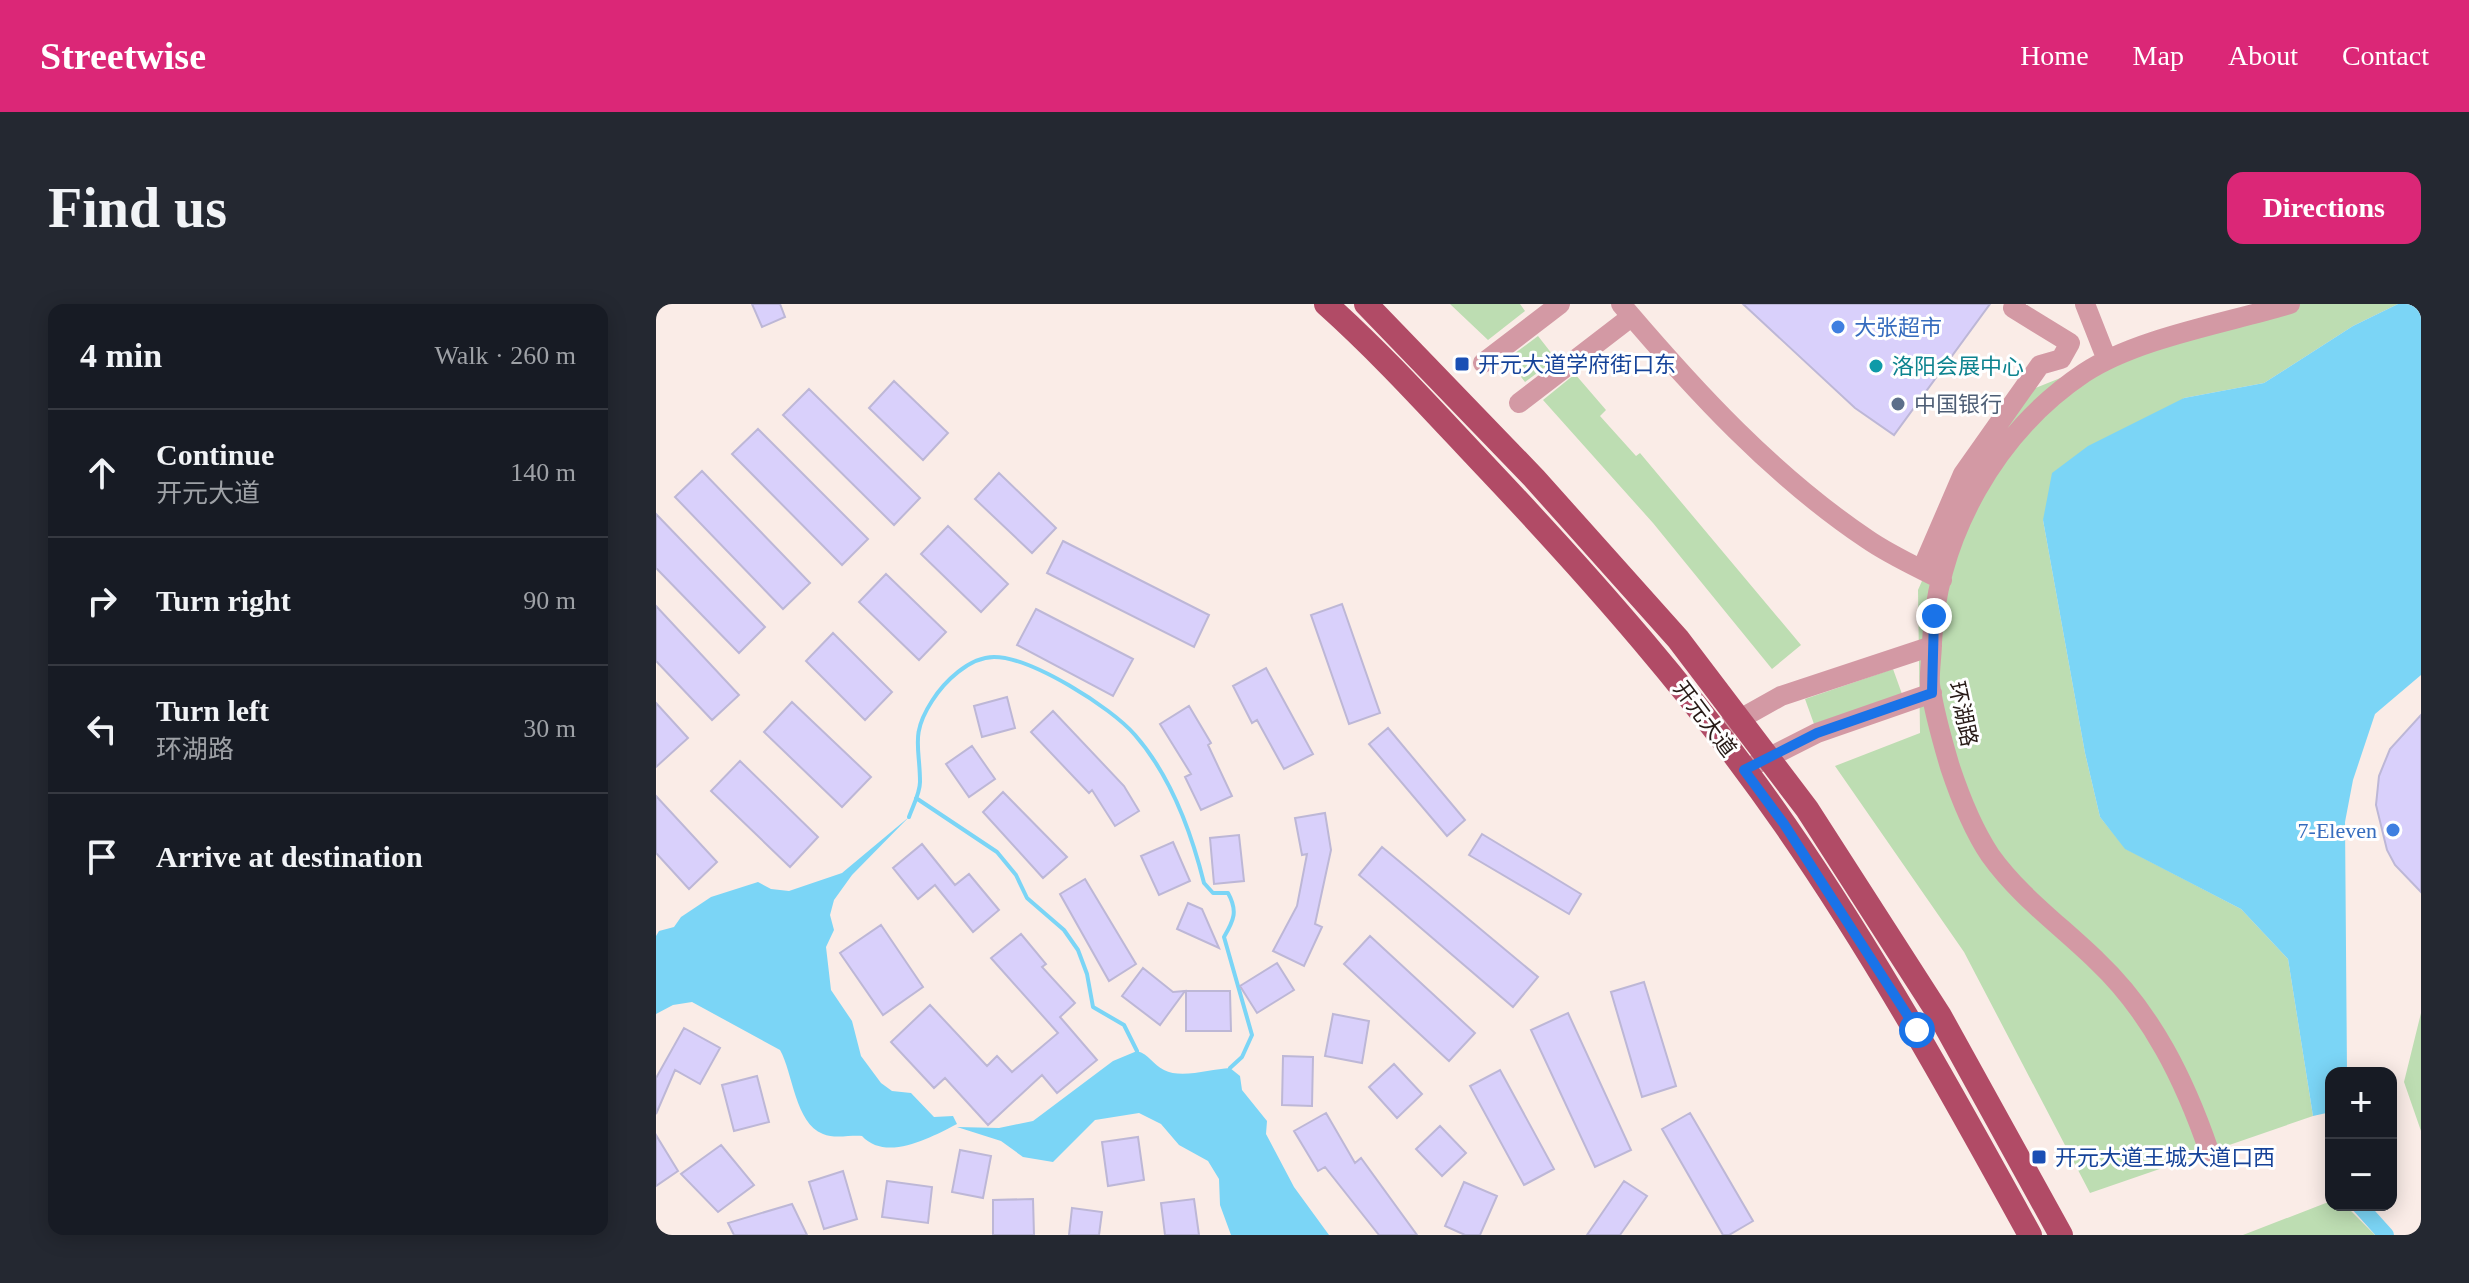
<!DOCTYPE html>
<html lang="en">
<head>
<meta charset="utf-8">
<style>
  :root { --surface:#171b24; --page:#242831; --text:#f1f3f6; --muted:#9ea1a6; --line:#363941; --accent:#db2777 }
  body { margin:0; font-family:"Times New Roman","Noto Sans SC",serif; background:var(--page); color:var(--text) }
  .controls { position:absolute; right:24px; bottom:24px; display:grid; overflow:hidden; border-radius:16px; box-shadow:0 4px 20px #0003 }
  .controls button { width:72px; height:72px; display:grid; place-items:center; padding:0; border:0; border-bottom:2px solid var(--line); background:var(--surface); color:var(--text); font:40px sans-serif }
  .stop { position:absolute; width:24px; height:24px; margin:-18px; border:6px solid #1a73e8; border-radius:50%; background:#fff }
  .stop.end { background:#1a73e8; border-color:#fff; box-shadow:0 2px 8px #0008 }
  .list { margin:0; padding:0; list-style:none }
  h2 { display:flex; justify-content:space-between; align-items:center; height:104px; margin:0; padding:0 32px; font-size:34px }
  h2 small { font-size:26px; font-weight:400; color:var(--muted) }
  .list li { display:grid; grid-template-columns:52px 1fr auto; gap:24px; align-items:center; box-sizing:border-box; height:128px; padding:0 32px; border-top:2px solid var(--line) }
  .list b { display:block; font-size:30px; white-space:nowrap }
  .list p { margin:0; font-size:26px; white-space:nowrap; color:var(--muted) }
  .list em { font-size:26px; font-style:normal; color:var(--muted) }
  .icon { flex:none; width:44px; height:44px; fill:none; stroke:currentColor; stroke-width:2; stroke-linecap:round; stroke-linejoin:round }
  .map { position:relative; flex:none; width:1765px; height:931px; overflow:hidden; border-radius:16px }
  header { display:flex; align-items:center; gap:48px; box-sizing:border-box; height:112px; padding:0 40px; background:var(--accent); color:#fff }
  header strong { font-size:38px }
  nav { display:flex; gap:44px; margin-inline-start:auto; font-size:28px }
  .intro { display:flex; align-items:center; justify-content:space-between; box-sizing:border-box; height:192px; padding:0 48px }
  h1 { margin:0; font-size:56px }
  .button { padding:20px 36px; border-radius:16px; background:var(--accent); color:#fff; font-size:28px; font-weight:700 }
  main { display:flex; gap:48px; padding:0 48px }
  aside { flex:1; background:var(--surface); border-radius:16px; box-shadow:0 4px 20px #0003 }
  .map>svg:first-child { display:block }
</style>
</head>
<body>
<header>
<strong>Streetwise</strong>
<nav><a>Home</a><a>Map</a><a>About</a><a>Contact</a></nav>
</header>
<div class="intro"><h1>Find us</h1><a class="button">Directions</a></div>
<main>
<aside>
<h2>4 min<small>Walk · 260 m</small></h2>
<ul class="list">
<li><svg class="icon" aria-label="ahead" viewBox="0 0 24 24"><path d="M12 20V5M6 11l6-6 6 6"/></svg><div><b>Continue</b><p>开元大道</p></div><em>140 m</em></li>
<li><svg class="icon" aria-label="right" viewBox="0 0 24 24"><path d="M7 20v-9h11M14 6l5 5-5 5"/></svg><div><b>Turn right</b></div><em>90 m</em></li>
<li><svg class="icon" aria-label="left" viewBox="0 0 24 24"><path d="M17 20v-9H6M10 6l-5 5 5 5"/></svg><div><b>Turn left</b><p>环湖路</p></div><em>30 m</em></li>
<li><svg class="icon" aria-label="arrive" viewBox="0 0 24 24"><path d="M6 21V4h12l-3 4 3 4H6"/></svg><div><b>Arrive at destination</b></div></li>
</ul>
</aside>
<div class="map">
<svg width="1765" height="931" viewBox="0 0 1765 931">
  <rect width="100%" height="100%" fill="#faece7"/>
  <path fill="#bdddb2" d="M794 0H864L869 7 832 36Z
    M1616 0H1742L1697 22 1608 79 1528 94 1387 216 1429 449 1444 513 1470 545 1585 605 1632 655 1657 812 1434 889 1308 648 1179 462 1264 429 1262 286 1312 172 1377 85 1449 56Z
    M882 32 900 55 869 78 851 55Z
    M919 70 950 106 944 112 980 152 984 149 1145 341 1116 365 997 219 887 96Z
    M1237 365 1246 390 1158 420 1149 395Z
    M1765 709V827L1748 778Z
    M1675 897V901H1689L1719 931H1587Z"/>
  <path fill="#7bd5f6" d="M1742 0H1765V371L1719 410 1697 476 1689 518 1691 769H1675V808L1657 812 1632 655 1585 605 1469 545 1444 513 1429 449 1387 216 1396 169 1432 142 1528 94 1608 79 1697 22Z
    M253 513 196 571 178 596 174 611 178 626 170 643 175 686 196 717 205 752 225 779 236 787 255 789 278 813 297 812 301 820C274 834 230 858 206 832 194 831 178 835 167 830 139 819 137 769 124 746L36 698 17 701 0 710V632L3 627 18 623 25 613 55 593 102 578 115 585 133 587 186 569Z
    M481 747C493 750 497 761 508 766 525 775 555 765 574 764L584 772 586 786 611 817 610 830 638 883 673 931H575L564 901 563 875 552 857 523 841 505 820 483 809 439 816 397 858 367 853 345 837 301 823 343 824 377 817 457 757Z"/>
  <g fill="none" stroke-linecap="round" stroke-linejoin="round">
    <path stroke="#7bd5f6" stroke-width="4" d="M260 494 341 548 360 571 371 594 408 626 422 646 431 670 437 703 468 721 481 747
      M253 513C257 502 264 489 264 478 264 443 254 431 276 397 288 378 313 353 338 353 375 353 455 403 479 431 515 472 535 527 548 579L557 589H572C582 607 578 616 568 633L596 731 586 753 574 764"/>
    <path stroke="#7bd5f6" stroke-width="16" d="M1703 901 1730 931"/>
  </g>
  <path fill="#d9d0fb" stroke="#bdb7d6" stroke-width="2" d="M96 0H124L129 13 106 23Z
    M1087 0H1334L1238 131 1199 104Z
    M238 77 292 129 267 156 213 104Z
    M153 85 264 194 238 221 127 111Z
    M102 125 212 235 186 261 76 150Z
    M46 167 154 279 127 305 19 193Z
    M343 169 400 224 376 249 319 195Z
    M0 210 109 323 83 349 0 264Z
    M292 222 352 280 325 308 265 250Z
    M407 237 553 311 538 343 391 269Z
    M230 270 290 328 263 356 203 298Z
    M686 300 724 409 693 420 655 311Z
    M0 302 83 391 56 416 0 357Z
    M380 305 477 355 457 392 361 341Z
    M177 329 236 388 209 416 150 357Z
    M610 364 657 450 628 465 601 416 596 419 577 382Z
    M351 393 359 424 326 433 318 402Z
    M136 398 215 473 186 503 108 428Z
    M0 399 32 434 0 463Z
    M533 402 555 439 552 441 576 492 545 506 529 473 535 470 504 420Z
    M397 407 468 482 483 507 459 522 436 486 433 489 375 428Z
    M1765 411V588L1739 561 1731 546 1720 501 1723 472 1734 445Z
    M732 424 809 516 791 532 713 440Z
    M316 442 339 475 313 493 290 460Z
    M84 457 162 533 134 563 55 487Z
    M347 488 411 553 387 574 327 508Z
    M0 492 61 558 33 585 0 549Z
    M669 509 675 546 659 620 666 623 648 662 617 647 641 602 651 550 646 551 639 514Z
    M826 530 925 590 913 610 813 551Z
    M583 531 588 577 558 580 554 534Z
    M517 538 534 577 503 591 485 552Z
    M266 540 299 581 313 570 343 606 317 628 279 581 262 595 237 564Z
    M726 543 882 673 857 703 703 571Z
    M429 575 480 660 453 677 404 590Z
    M532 599 546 605 563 644 521 625Z
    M225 621 267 683 227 711 184 649Z
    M365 630 390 660 386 663 419 699 404 713 441 756 401 789 386 771 332 821 289 774 278 784 235 738 274 701 331 762 341 752 356 768 402 729 335 654Z
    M714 632 819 729 793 757 688 660Z
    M621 659 638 686 601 709 584 682Z
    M487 664 517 688 529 687 504 721 466 692Z
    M988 678 1020 782 986 793 955 688Z
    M530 687H574L575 727H530Z
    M912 709 975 846 939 863 875 726Z
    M677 710 713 717 706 759 669 752Z
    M28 724 64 744 44 780 19 766 0 810V774Z
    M627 752 657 753 656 802 626 801Z
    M738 760 766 790 741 814 713 783Z
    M844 766 898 865 868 881 814 782Z
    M101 772 113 818 78 827 66 781Z
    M670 809 699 859 705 854 761 931H723L669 863 662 867 638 827Z
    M1034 809 1097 917 1073 931H1067L1006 825Z
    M784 822 810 849 786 872 760 845Z
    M0 831 22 867 0 882Z
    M482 833 488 876 452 882 446 838Z
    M65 841 98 881 62 908 25 870Z
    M304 846 335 852 327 894 296 888Z
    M187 867 201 915 168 925 153 878Z
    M231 877 276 883 272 919 226 913Z
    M968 877 991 892 964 931H931Z
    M808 878 841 892 824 931H809L789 922Z
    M377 895 378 931H337V896Z
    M538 895 543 931H509L505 899Z
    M136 900 151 931H78L72 919Z
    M416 904 446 908 443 931H413Z"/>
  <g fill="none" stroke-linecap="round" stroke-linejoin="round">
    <path stroke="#d399a4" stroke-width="20" d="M965 0C1038 86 1117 172 1211 235 1234 251 1261 263 1286 276
      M1429 0 1451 56
      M827 59 904 0
      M863 99 975 13
      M1266 265 1307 170 1384 61 1405 55 1414 39 1357 4 1360 0
      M1059 429 1125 392 1276 342
      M1098 461 1161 429 1276 389
      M1553 847C1529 777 1496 709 1441 657 1404 621 1364 593 1334 551 1316 524 1304 493 1294 463 1286 436 1278 408 1274 381 1273 367 1276 352 1276 338 1281 232 1340 128 1428 69 1481 34 1571 19 1634 0"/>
    <path stroke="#b14b66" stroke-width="24" d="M670 0C727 51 778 108 831 164 937 276 1041 394 1129 521 1220 652 1297 791 1374 931
      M710 0 878 174 1022 335 1151 505 1284 712 1405 931"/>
  </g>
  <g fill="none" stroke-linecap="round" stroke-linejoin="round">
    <path stroke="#1a73e8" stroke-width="10" d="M1261 726 1128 520 1088 466 1161 429 1276 389 1278 312"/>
  </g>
  <g fill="#3f7fe0" stroke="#fff" stroke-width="3">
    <circle cx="1182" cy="23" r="8"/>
    <circle cx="1737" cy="526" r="8"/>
  </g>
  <g fill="#1a4fb4" stroke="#fff" stroke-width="3">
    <rect x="798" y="52" width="16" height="16" rx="4"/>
    <rect x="1375" y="845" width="16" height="16" rx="4"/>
  </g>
  <circle fill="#0f9aa8" stroke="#fff" stroke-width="3" cx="1220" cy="62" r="8"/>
  <circle fill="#5c6f8a" stroke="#fff" stroke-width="3" cx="1242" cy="100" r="8"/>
  <g text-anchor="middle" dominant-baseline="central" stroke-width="6" stroke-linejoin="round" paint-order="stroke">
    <g font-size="22" fill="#366cbe" stroke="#fff" text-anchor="start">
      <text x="1198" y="23">大张超市</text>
      <text x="1721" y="526" text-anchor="end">7-Eleven</text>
    </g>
    <g font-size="22" fill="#164399" stroke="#fff" text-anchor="start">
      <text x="822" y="60">开元大道学府街口东</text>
      <text x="1399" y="853">开元大道王城大道口西</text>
    </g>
    <g font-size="22" fill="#0d838f" stroke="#fff" text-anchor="start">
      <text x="1236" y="62">洛阳会展中心</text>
    </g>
    <g font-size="22" fill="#4e5e75" stroke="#fff" text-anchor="start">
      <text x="1258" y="100">中国银行</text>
    </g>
    <g font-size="22" fill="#271a16" stroke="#fff">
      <text transform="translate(1307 410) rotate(78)">环湖路</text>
      <text transform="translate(1049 415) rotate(53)">开元大道</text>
    </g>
  </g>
</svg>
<div class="controls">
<button>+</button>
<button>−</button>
</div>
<div class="stop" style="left:1261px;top:726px"></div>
<div class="stop end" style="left:1278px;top:312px"></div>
</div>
</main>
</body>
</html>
